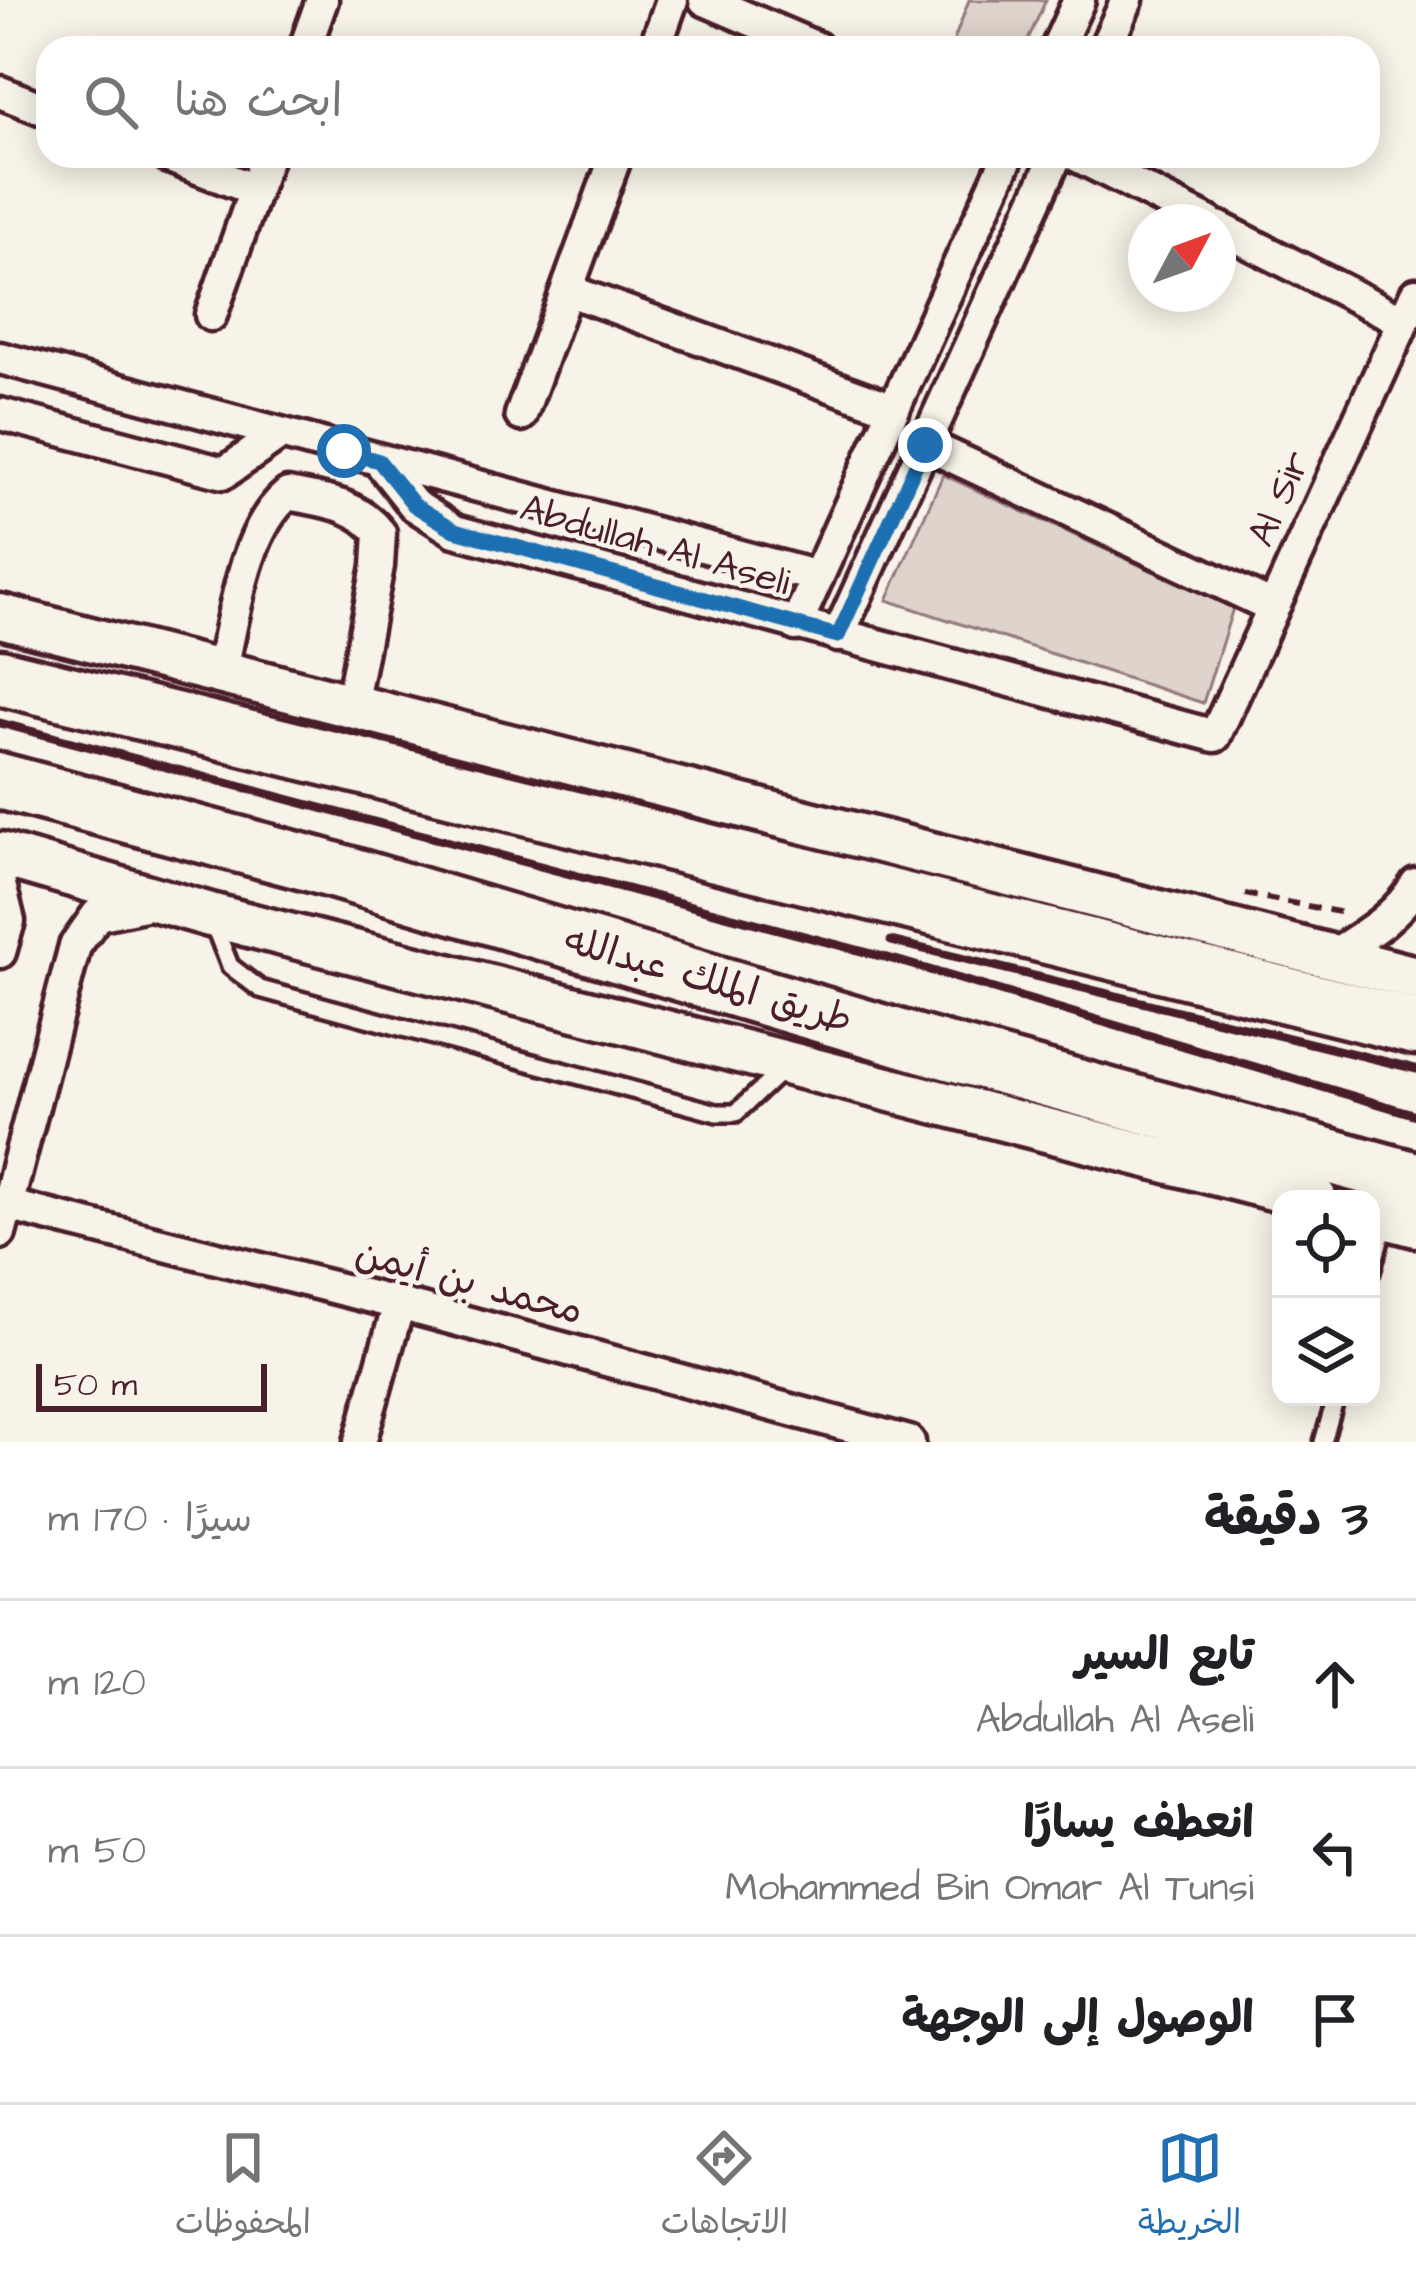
<!DOCTYPE html>
<html lang="ar">
<head>
<meta charset="utf-8">
<style>
  :root { --surface:#fff; --page:#f2f2f2; --text:#202124; --muted:#757577; --line:#e0e0e0; --accent:#1f6fb2 }
  body { margin:0; font-family:"Architects Daughter","Playpen Sans Arabic",sans-serif; background:var(--page); color:var(--text); direction:rtl }
  .controls { position:absolute; right:36px; bottom:36px; display:grid; overflow:hidden; border-radius:24px; box-shadow:0 6px 30px #0003 }
  .controls button { width:108px; height:108px; display:grid; place-items:center; padding:0; border:0; border-bottom:3px solid var(--line); background:var(--surface); color:var(--text); font:60px sans-serif }
  .compass { position:absolute; left:1128px; top:204px; width:108px; height:108px; border-radius:50%; background:var(--surface); box-shadow:0 6px 30px #0003; rotate:49deg }
  .scale { position:absolute; left:36px; bottom:30px; width:231px; box-sizing:border-box; padding-left:12px; border:6px solid #4a1f2b; border-top:0; font-size:33px; line-height:42px; white-space:nowrap; color:#4a1f2b; -webkit-text-stroke:9px #f7f3e8; paint-order:stroke }
  .stop { position:absolute; width:36px; height:36px; margin:-27px; border:9px solid #1f6fb2; border-radius:50%; background:#fff }
  .stop.end { background:#1f6fb2; border-color:#fff; box-shadow:0 3px 12px #0008 }
  .list { margin:0; padding:0; list-style:none }
  h2 { display:flex; justify-content:space-between; align-items:center; height:156px; margin:0; padding:0 48px; font-size:51px }
  h2 small { font-size:39px; font-weight:400; color:var(--muted) }
  .list li { display:grid; grid-template-columns:78px 1fr auto; gap:36px; align-items:center; box-sizing:border-box; height:168px; padding:0 48px; border-top:3px solid var(--line) }
  .list b { display:block; font-size:45px; white-space:nowrap }
  .list p { margin:0; font-size:39px; white-space:nowrap; color:var(--muted) }
  .list em { font-size:39px; font-style:normal; color:var(--muted) }
  .icon { flex:none; width:66px; height:66px; fill:none; stroke:currentColor; stroke-width:2; stroke-linecap:round; stroke-linejoin:round }
  .map { position:relative; flex:none; width:1416px; height:1442px; overflow:hidden; direction:ltr }
  .search { position:absolute; background:var(--surface); box-shadow:0 6px 30px #0003; left:36px; right:36px; top:36px; height:132px; display:flex; align-items:center; gap:30px; box-sizing:border-box; padding:0 42px; border-radius:36px; color:var(--muted); font-size:45px }
  .sheet { height:660px; background:var(--surface) }
  nav { display:flex; justify-content:space-around; align-items:center; box-sizing:border-box; height:168px; border-top:3px solid var(--line); background:var(--surface); font-size:33px; color:var(--muted) }
  nav a { display:grid; justify-items:center; gap:6px }
  nav .on { color:var(--accent) }
  .map>svg:first-child { display:block }
</style>
</head>
<body>
<div class="map">
<svg width="1416" height="1442" viewBox="0 0 1416 1442">
  <rect width="100%" height="100%" fill="#f7f3e8"/>
  <filter id="ink" filterUnits="userSpaceOnUse"><feTurbulence type="fractalNoise" baseFrequency=".00833" numOctaves="2"/><feDisplacementMap in="SourceGraphic" scale="24" xChannelSelector="R" yChannelSelector="G"/><feConvolveMatrix kernelMatrix="1 2 1 2 8 2 1 2 1" color-interpolation-filters="sRGB"/></filter>
  <g filter="url(#ink)">
    <path fill="#ded4cc" stroke="#947a7c" stroke-width="3" d="M969 0H1046L1024 48H964L953 43Z
      M943 475 1233 608 1203 703 887 600Z"/>
    <g fill="none" stroke-linecap="round" stroke-linejoin="round">
      <defs>
        <path id="lane" d="M213 923 230 966 260 989 717 1113H736L783 1069
          M1371 1272 1385 1223
          M1323 1442 1336 1397"/>
        <path id="street" d="M705 0 817 48
          M305 48 322 0
          M655 48 672 0
          M1057 48 1079 0
          M1105 48 1127 0
          M0 92 48 111
          M167 156 255 190
          M1078 156 1208 222
          M1218 227 1403 321
          M567 290 894 409
          M211 315 267 156
          M0 358 818 577
          M0 414 224 473 280 434
          M521 415 616 156
          M925 444 1273 607
          M379 461 414 505 455 531 1215 736 1416 294
          M796 625 1008 156
          M838 636 1056 156
          M221 673C234 619 244 529 288 494 323 501 357 503 380 533L378 566 351 706
          M0 885 9 921 0 952
          M1332 956C1363 936 1397 917 1416 884
          M7 1205 399 1304 909 1442
          M0 1233 75 946 97 915 158 902
          M360 1442 399 1304"/>
        <path id="secondary" d="M0 616 1416 978
          M0 854 210 915 1315 1199
          M1371 1213 1416 1225"/>
        <path id="highway" d="M0 677 1416 1027
          M0 781 316 865 924 1045 1416 1180"/>
      </defs>
      <use href="#lane" stroke="#4a1f2b" stroke-width="24"/>
      <use href="#street" stroke="#4a1f2b" stroke-width="39"/>
      <use href="#secondary" stroke="#4a1f2b" stroke-width="51"/>
      <use href="#highway" stroke="#4a1f2b" stroke-width="63"/>
      <path stroke="#4a1f2b" stroke-width="6" stroke-dasharray="12 9" stroke-linecap="butt" d="M1245 894 1344 913"/>
      <use href="#lane" stroke="#f7f3e8" stroke-width="15"/>
      <use href="#street" stroke="#f7f3e8" stroke-width="30"/>
      <use href="#secondary" stroke="#f7f3e8" stroke-width="42"/>
      <use href="#highway" stroke="#f7f3e8" stroke-width="54"/>
      <path stroke="#4a1f2b" stroke-width="9" d="M0 723 899 961 1416 1115
        M891 941 1416 1069"/>
    </g>
  </g>
  <g fill="none" stroke-linecap="round" stroke-linejoin="round" filter="url(#ink)">
    <path stroke="#1f6fb2" stroke-width="15" d="M344 451 379 461 414 505 455 530 838 636 925 445"/>
  </g>
  <g text-anchor="middle" dominant-baseline="central" stroke-width="9" stroke-linejoin="round" paint-order="stroke">
    <g font-size="39" fill="#4a1f2b" stroke="#f7f3e8">
      <text transform="translate(1280 499) rotate(-66)">Al Sir</text>
      <text transform="translate(655 546) rotate(16)">Abdullah Al Aseli</text>
      <text transform="translate(708 981) rotate(16)">طريق الملك عبدالله</text>
      <text transform="translate(469 1283) rotate(15)">محمد بن أيمن</text>
    </g>
  </g>
</svg>
<div class="controls">
<button><svg class="icon" aria-label="locate" viewBox="0 0 24 24"><circle cx="12" cy="12" r="6"/><path d="M12 2v4M12 18v4M2 12h4M18 12h4"/></svg></button>
<button><svg class="icon" aria-label="layers" viewBox="0 0 24 24"><path d="M12 4l9 5-9 5-9-5zM3 14l9 5 9-5"/></svg></button>
</div>
<svg class="compass" viewBox="-18 -18 36 36"><path d="M0-13l5 13h-10z" fill="#e53935"/><path d="M0 13l5-13h-10z" fill="#757577"/></svg>
<div class="scale">50 m</div>
<div class="stop" style="left:344px;top:451px"></div>
<div class="stop end" style="left:925px;top:445px"></div>
<div class="search"><svg class="icon" aria-label="search" viewBox="0 0 24 24"><circle cx="10" cy="10" r="6"/><path d="M15 15l6 6"/></svg>ابحث هنا</div>
</div>
<section class="sheet">
<h2>3 دقيقة<small>سيرًا · 170 m</small></h2>
<ul class="list">
<li><svg class="icon" aria-label="ahead" viewBox="0 0 24 24"><path d="M12 20V5M6 11l6-6 6 6"/></svg><div><b>تابع السير</b><p>Abdullah Al Aseli</p></div><em>120 m</em></li>
<li><svg class="icon" aria-label="left" viewBox="0 0 24 24"><path d="M17 20v-9H6M10 6l-5 5 5 5"/></svg><div><b>انعطف يسارًا</b><p>Mohammed Bin Omar Al Tunsi</p></div><em>50 m</em></li>
<li><svg class="icon" aria-label="arrive" viewBox="0 0 24 24"><path d="M6 21V4h12l-3 4 3 4H6"/></svg><div><b>الوصول إلى الوجهة</b></div></li>
</ul>
</section>
<nav>
<a class="on"><svg class="icon" aria-label="map" viewBox="0 0 24 24"><path d="M3 6l6-2 6 2 6-2v14l-6 2-6-2-6 2zM9 4v14M15 6v14"/></svg>الخريطة</a>
<a><svg class="icon" aria-label="directions" viewBox="0 0 24 24"><path d="M12 3l9 9-9 9-9-9zM9 14v-3h6M13 9l2 2-2 2"/></svg>الاتجاهات</a>
<a><svg class="icon" aria-label="saved" viewBox="0 0 24 24"><path d="M7 4h10v16l-5-4-5 4z"/></svg>المحفوظات</a>
</nav>
</body>
</html>
